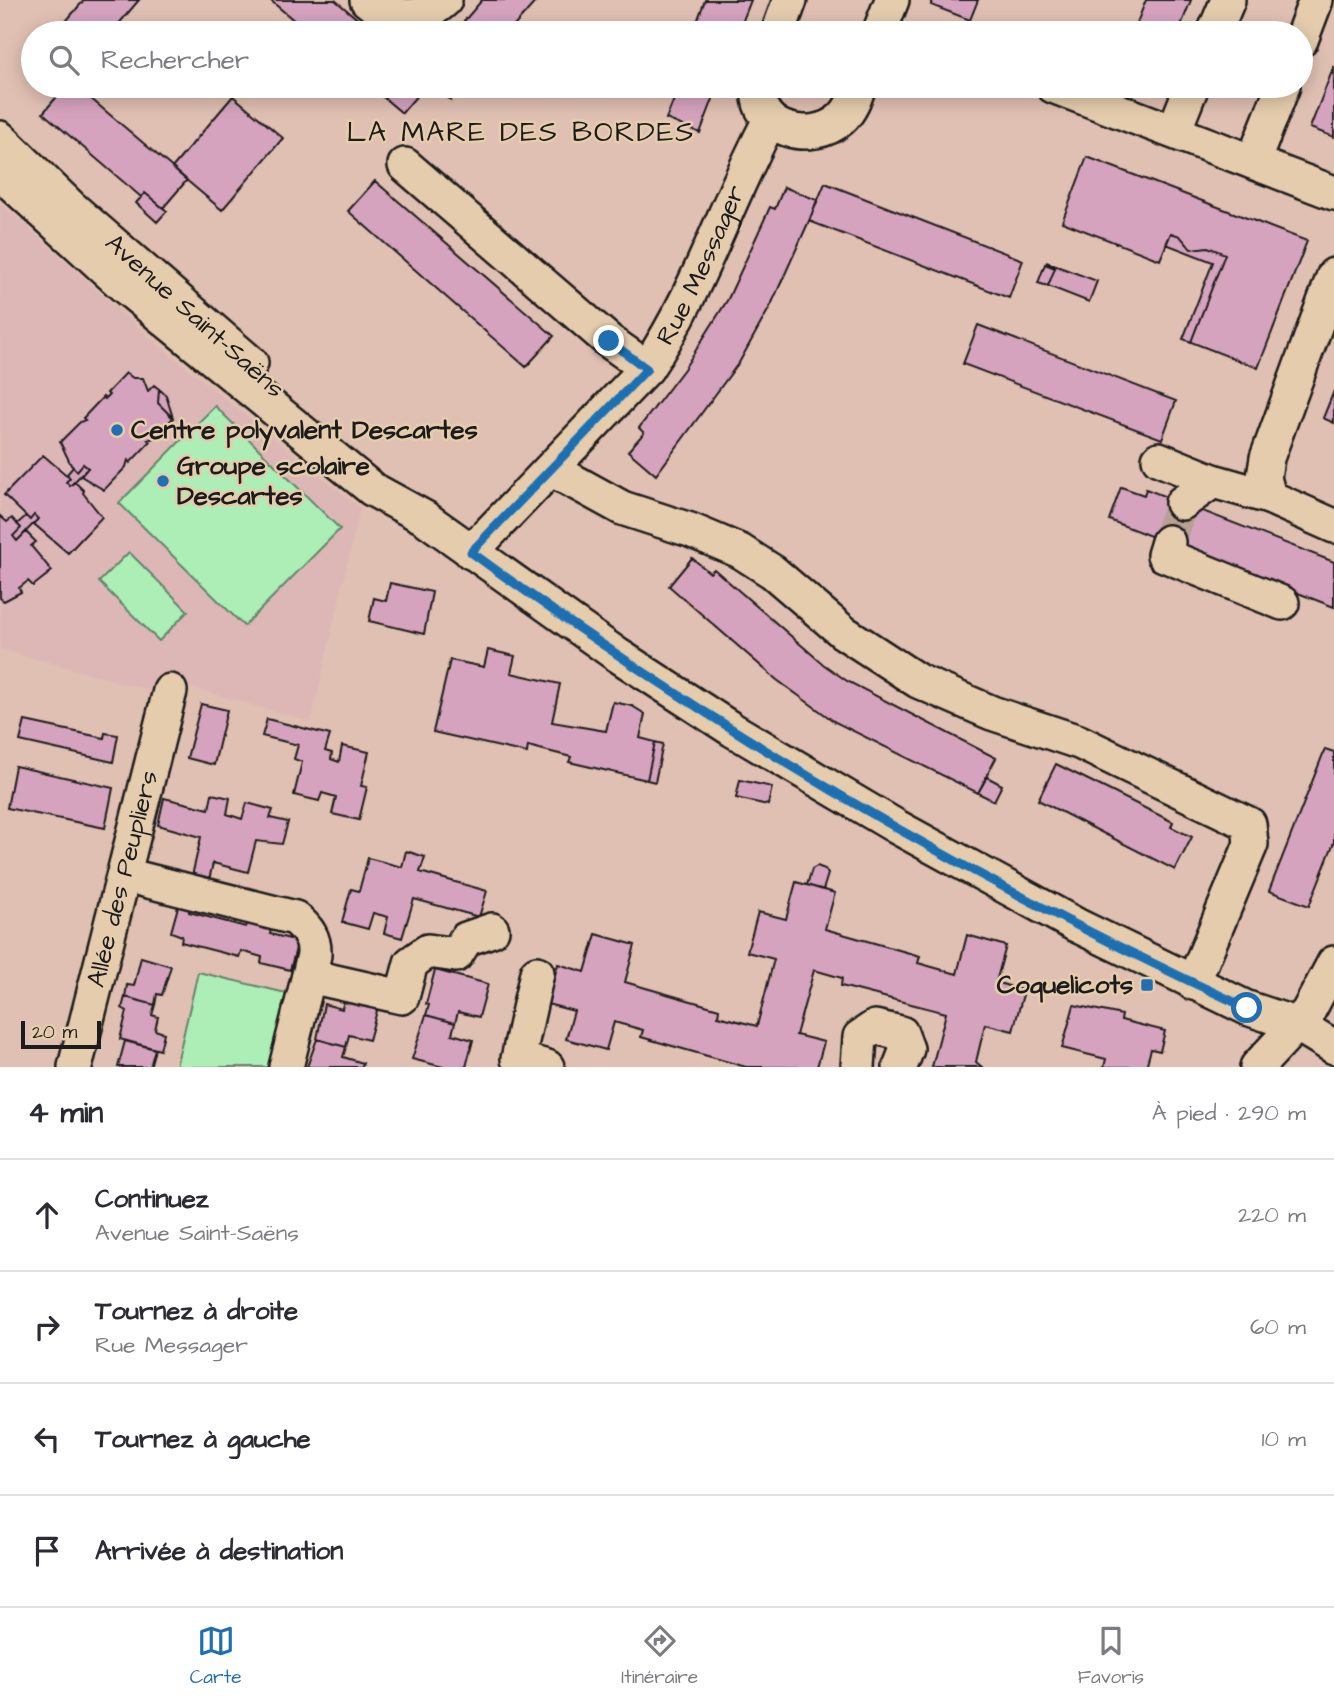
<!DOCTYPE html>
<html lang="fr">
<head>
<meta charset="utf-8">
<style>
  :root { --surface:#fff; --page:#f7f7f7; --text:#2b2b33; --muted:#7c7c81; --line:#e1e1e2; --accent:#1f6fb2 }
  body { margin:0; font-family:"Architects Daughter",sans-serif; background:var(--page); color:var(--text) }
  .scale { position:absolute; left:21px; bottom:18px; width:80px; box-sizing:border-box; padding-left:7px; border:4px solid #1c1c1c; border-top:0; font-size:19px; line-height:24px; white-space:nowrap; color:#1c1c1c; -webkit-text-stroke:5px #e5ccad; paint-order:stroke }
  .stop { position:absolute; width:21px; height:21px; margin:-16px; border:5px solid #1f6fb2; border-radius:50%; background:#fff }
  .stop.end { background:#1f6fb2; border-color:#fff; box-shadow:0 2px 7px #0008 }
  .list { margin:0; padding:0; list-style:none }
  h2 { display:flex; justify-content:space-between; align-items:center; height:91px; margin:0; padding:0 28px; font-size:30px }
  h2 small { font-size:23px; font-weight:400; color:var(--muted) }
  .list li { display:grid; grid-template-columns:46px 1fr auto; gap:21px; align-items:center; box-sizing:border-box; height:112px; padding:0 28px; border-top:2px solid var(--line) }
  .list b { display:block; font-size:26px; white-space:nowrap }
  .list p { margin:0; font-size:23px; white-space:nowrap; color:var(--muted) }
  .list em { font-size:23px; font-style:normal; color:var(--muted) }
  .icon { flex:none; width:38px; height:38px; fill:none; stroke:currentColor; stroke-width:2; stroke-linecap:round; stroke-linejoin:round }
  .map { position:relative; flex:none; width:1334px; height:1067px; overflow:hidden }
  .search { position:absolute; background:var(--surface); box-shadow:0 4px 18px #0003; left:21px; right:21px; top:21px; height:77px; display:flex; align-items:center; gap:18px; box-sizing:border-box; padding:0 24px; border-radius:38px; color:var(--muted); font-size:26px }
  .sheet { height:539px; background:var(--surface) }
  nav { display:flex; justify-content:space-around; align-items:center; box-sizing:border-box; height:98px; border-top:2px solid var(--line); background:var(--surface); font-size:19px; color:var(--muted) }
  nav a { display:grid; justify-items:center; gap:4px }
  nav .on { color:var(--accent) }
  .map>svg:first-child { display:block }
</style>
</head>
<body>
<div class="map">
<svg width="1334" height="1067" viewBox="0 0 1334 1067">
  <rect width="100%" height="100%" fill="#e0c0b2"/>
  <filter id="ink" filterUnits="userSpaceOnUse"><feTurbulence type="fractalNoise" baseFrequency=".0143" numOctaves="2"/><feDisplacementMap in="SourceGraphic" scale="14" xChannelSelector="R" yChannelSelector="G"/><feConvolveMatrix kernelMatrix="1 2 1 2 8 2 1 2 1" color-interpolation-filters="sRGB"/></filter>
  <g filter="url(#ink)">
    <path fill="#ddb7b6" d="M0 202 149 337 360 508 311 722 155 677 151 691 0 649Z"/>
    <path fill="#aceeb6" stroke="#648569" stroke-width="2" d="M215 406 340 529 244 626 119 503Z
      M129 552 188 611 159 641 99 582Z
      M198 972 286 993 269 1067H176Z"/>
    <path fill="#d6a3be" stroke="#1c1c1c" stroke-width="2" d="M84 0H139L111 33H56Z
      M270 0H335L374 33H309Z
      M482 0H537L508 33H454Z
      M705 0H751L738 33H693Z
      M933 0H978L970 20 931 5Z
      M1146 0H1191L1178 33H1133Z
      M1334 66V137L1310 128Z
      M66 86H76L187 180 163 208 145 193 141 197 43 113Z
      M370 86H425L402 113Z
      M434 86H463L451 100Z
      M673 86H718L700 133 666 119 675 97 669 95Z
      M233 96 283 138 222 210 172 168Z
      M1087 157 1307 241 1258 368 1191 342 1225 254 1208 247 1191 249 1180 236 1171 233 1160 260 1062 222Z
      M375 181 554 336 526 367 348 211Z
      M825 183 1023 260 1009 298 809 221Z
      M784 187 817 200 809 221 771 305 740 361 656 475 628 451 644 433 639 428 684 369 728 299 770 207 775 209Z
      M145 193 167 211 157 222 136 203Z
      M1171 233 1180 236 1191 249 1208 247 1225 254 1191 342 1183 339 1213 262 1166 244Z
      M1046 262 1097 281 1089 302 1048 286 1055 268Z
      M1045 264 1055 268 1048 286 1038 283Z
      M978 325 1176 401 1162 439 963 364Z
      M126 373 133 378H143L148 391 154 385 159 389 158 403 173 418 154 438 148 440 150 442 130 463 128 460 126 467 104 490 81 476 88 468 83 464 77 471 71 465 60 442 80 422 85 420 83 418 103 397 105 399 109 395 107 393Z
      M159 389 166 395 173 418 158 403Z
      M1334 391V423L1323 418Z
      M43 455 70 478 66 482 70 486 75 482 84 491 83 493 102 517 68 553 34 524 38 519 34 515 30 520 4 495Z
      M83 464 88 468 70 486 66 482 70 478 67 474 73 467 77 471Z
      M1121 487 1144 495 1146 489 1334 562V607L1109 520Z
      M34 515 38 519 17 541 13 536 21 528 17 524 26 516 30 520Z
      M0 516 7 522 12 518 21 528 13 536 17 541 26 532 36 542 31 546 52 571 33 586 28 581 19 588 21 592 4 601 0 598Z
      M692 558 710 573 714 569 823 664 847 681 996 758 978 793 835 722 777 680 669 586Z
      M390 583 432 592 424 634 369 621 374 598 386 601Z
      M488 650 515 656 511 673 560 684 552 722 606 731 613 702 632 706 645 714 640 738 655 742 647 780 569 762 571 757 528 746 527 753 433 732 450 660 484 667Z
      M201 704 227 710 214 765 187 758Z
      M267 719 330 735 325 751 332 753 331 759 339 762 342 746 369 752 361 786 367 787 359 820 332 814 336 797 322 793 319 801 294 795 302 762 294 759 298 745 262 736Z
      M25 721 104 738 105 733 118 735 113 762 20 741Z
      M655 742 663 744 655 782 647 780Z
      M1325 749 1334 752V842L1309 906 1269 891Z
      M1056 764 1173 822 1171 827 1192 837 1175 870 1038 800Z
      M15 766 113 788 105 828 7 808Z
      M987 777 1002 785 994 801 978 793Z
      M740 780 772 787 768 805 736 798Z
      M212 794 230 798 227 814 242 819 247 803 273 810 270 818 288 822 282 844 256 841 248 872 213 863 209 880 192 876 201 837 158 825 164 798 209 809Z
      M406 851 425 857 420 872 487 891 479 917 414 899 402 938 384 933 388 917 373 913 368 929 342 922 351 889 359 891 368 858 402 867Z
      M817 866 825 869 828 874 823 890 807 885 812 869Z
      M796 882 835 893 825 929 920 956 918 963 957 974 967 935 1006 946 996 982 1024 991 1013 1031 985 1024 976 1062 982 1067H932L946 1013 841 986 842 978 814 970 796 1035 824 1042 817 1067H746L641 1037 643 1030 614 1022 606 1050 566 1039 574 1011 547 1004 558 964 585 972 596 934 635 945 625 982 719 1009 718 1016 757 1026 774 959 747 952 758 912 786 919Z
      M179 903 190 907 189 912 246 927 248 922 271 928 270 934 298 941 290 970 261 963 262 957 241 951 239 957 181 942 182 936 171 932Z
      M141 957 171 966 162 995 157 994 155 1005 125 997 127 985 134 986Z
      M435 970 488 984 479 1017 458 1012 455 1023 426 1015 429 1005 426 1004Z
      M125 997 155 1005 152 1015 158 1017 155 1030 164 1033 160 1050 120 1039 127 1011 122 1008Z
      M344 999 378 1007 369 1040 349 1035 346 1047 317 1039 324 1004 342 1009Z
      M1074 1005 1122 1015 1121 1020 1165 1031 1160 1051 1151 1049 1146 1067H1104L1106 1059 1062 1048Z
      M426 1015 455 1023 452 1034 473 1040 466 1067H443L412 1059Z
      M317 1039 346 1047 343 1057 363 1063 362 1067H307Z
      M125 1041 155 1049 150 1067H118Z"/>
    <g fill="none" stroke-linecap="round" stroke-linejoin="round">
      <path stroke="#b99f94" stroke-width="33" stroke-dasharray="33 17" stroke-linecap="butt" d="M1168 542 1182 503"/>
      <defs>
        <g id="minor">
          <path d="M367 0C392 21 421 22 445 0"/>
          <path d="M778 33 790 0"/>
          <path d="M879 33 892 0"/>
          <path d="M1214 33 1228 0"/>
          <path d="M1301 40 1316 0"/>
          <path d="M759 86C753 131 812 145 841 119 851 110 855 98 859 86"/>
          <path d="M1053 86 1334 193"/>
          <path d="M1174 131 1192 86"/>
          <path d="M0 138 72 208 251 363"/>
          <path d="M1253 162 1283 86"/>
          <path d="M405 165 609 341 647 368"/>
          <path d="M0 173 124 286 372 489 425 518 616 654 733 730 897 827 1076 925 1247 1008 1298 1025 1334 1047"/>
          <path d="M1334 275 1267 458 1264 477 1269 497 1334 526"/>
          <path d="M1159 459 1213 481 1269 497"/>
          <path d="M551 469 622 508 690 530 740 551 773 572 843 632 918 681 992 713 1079 742 1249 824 1251 844 1193 983"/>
          <path d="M1182 503 1213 481"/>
          <path d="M1168 542 1164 555 1282 603"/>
          <path id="s1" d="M471 552 647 368C699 292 726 201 770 120"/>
          <path d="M125 875 295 918C308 929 315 938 314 955L286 1067"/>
          <path d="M537 973 518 1059 547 1067"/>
          <path d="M309 976 402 997 411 963 428 951 456 955 466 939 492 930"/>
          <path id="s2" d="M75 1067 170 691"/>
          <path d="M858 1067 860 1037 875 1027 901 1033 907 1049 900 1067"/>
          <path d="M1257 1067 1308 1012 1334 963"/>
        </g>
      </defs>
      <use href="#minor" stroke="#1c1c1c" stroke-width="38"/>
      <use href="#minor" stroke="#e5ccad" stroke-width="33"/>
    </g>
  </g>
  <g fill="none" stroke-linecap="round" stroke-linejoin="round" filter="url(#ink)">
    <path stroke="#1f6fb2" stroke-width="9" d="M609 341 647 369 471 552C713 729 975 883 1247 1008"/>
  </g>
  <g fill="#1f6fb2" stroke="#e5ccad" stroke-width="2.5">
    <circle cx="117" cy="430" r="7"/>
    <circle cx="163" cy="481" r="7"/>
    <rect x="1140" y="978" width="14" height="14" rx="3.5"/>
  </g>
  <g text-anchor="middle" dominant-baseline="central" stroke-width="5" stroke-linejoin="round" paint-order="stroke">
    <g font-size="26" fill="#1c1c1c" stroke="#e5ccad">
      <text stroke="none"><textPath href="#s1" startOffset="371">Rue Messager</textPath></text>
      <text transform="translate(195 316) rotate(42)">Avenue Saint-Saëns</text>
      <text stroke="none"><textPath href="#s2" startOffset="194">Allée des Peupliers</textPath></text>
    </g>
    <g font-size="26" font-weight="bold" fill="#1c1c1c" stroke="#e5ccad" text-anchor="start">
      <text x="131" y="430">Centre polyvalent Descartes</text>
      <text x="177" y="466">Groupe scolaire<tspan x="177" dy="30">Descartes</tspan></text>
      <text x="1133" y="985" text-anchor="end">Coquelicots</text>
    </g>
    <g font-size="28" letter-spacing="2" fill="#1c1c1c" stroke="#e5ccad">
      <text x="521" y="132">LA MARE DES BORDES</text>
    </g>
  </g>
</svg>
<div class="scale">20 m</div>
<div class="stop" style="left:1247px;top:1008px"></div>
<div class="stop end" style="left:609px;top:341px"></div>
<div class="search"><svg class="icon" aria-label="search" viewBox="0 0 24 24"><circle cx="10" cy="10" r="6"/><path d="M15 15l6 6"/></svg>Rechercher</div>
</div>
<section class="sheet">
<h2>4 min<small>À pied · 290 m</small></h2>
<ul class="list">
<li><svg class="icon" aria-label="ahead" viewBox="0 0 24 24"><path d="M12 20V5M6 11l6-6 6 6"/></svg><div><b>Continuez</b><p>Avenue Saint-Saëns</p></div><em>220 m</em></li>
<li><svg class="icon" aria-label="right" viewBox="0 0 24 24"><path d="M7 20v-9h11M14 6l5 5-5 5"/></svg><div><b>Tournez à droite</b><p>Rue Messager</p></div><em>60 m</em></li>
<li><svg class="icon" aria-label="left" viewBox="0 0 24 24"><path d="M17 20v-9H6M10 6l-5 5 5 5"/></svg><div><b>Tournez à gauche</b></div><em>10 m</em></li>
<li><svg class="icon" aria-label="arrive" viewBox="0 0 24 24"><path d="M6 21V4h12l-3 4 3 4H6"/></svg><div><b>Arrivée à destination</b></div></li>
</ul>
</section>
<nav>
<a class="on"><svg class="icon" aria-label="map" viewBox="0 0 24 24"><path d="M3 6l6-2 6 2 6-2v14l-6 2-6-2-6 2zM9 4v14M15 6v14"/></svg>Carte</a>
<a><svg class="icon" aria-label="directions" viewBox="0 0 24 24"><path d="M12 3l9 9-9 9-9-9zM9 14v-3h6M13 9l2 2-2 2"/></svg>Itinéraire</a>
<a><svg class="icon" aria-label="saved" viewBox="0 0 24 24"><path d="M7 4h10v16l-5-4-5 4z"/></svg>Favoris</a>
</nav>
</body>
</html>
